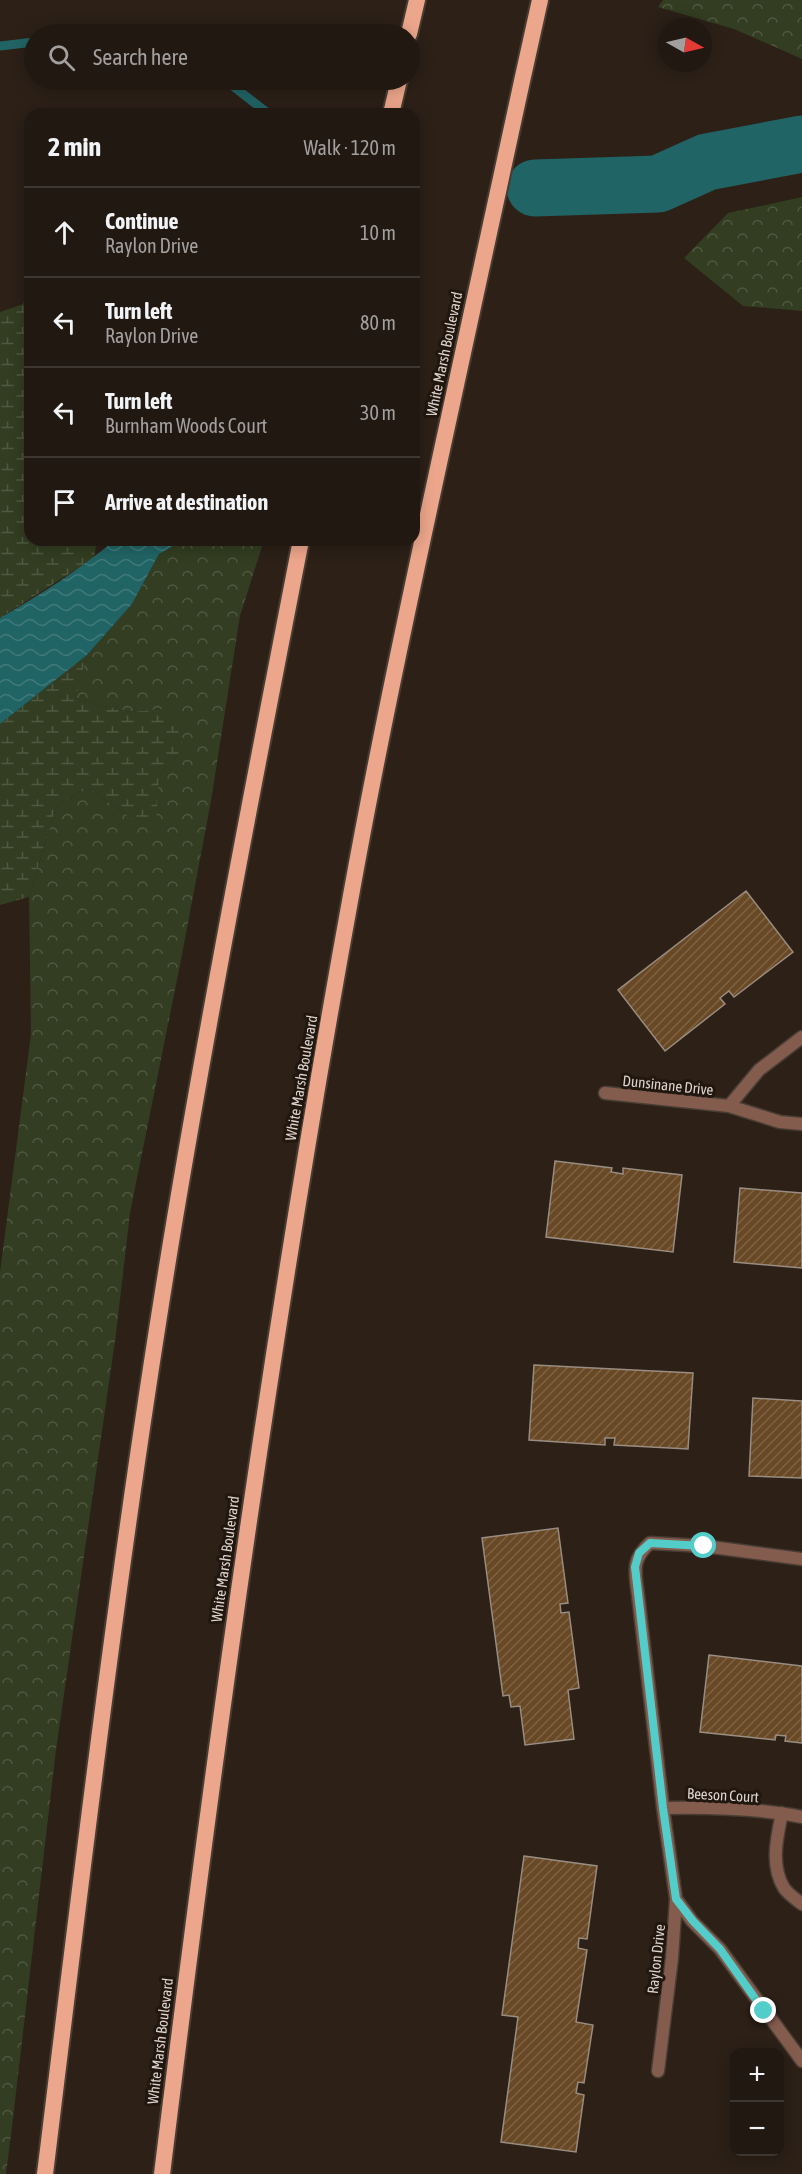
<!DOCTYPE html>
<html lang="en">
<head>
<meta charset="utf-8">
<style>
  :root { --surface:#211811; --page:#29211a; --text:#f1f3f6; --muted:#a2a09f; --line:#3e3731 }
  body { margin:0; font-family:"Asap Condensed",sans-serif; background:var(--page); color:var(--text) }
  .controls { position:absolute; right:18px; bottom:18px; display:grid; overflow:hidden; border-radius:12px; box-shadow:0 3px 15px #0003 }
  .controls button { width:54px; height:54px; display:grid; place-items:center; padding:0; border:0; border-bottom:2px solid var(--line); background:var(--surface); color:var(--text); font:30px sans-serif }
  .compass { position:absolute; left:658px; top:18px; width:54px; height:54px; border-radius:50%; background:var(--surface); box-shadow:0 3px 15px #0003; rotate:98deg }
  .stop { position:absolute; width:18px; height:18px; margin:-14px; border:4px solid #53cdc9; border-radius:50%; background:#fff }
  .stop.end { background:#53cdc9; border-color:#fff; box-shadow:0 2px 6px #0008 }
  .list { margin:0; padding:0; list-style:none }
  h2 { display:flex; justify-content:space-between; align-items:center; height:78px; margin:0; padding:0 24px; font-size:26px }
  h2 small { font-size:20px; font-weight:400; color:var(--muted) }
  .list li { display:grid; grid-template-columns:39px 1fr auto; gap:18px; align-items:center; box-sizing:border-box; height:90px; padding:0 24px; border-top:2px solid var(--line) }
  .list b { display:block; font-size:22px; white-space:nowrap }
  .list p { margin:0; font-size:20px; white-space:nowrap; color:var(--muted) }
  .list em { font-size:20px; font-style:normal; color:var(--muted) }
  .icon { flex:none; width:33px; height:33px; fill:none; stroke:currentColor; stroke-width:2; stroke-linecap:round; stroke-linejoin:round }
  .map { position:relative; flex:none; width:802px; height:2174px; overflow:hidden }
  .search { position:absolute; background:var(--surface); box-shadow:0 3px 15px #0003; left:24px; top:24px; width:396px; height:66px; display:flex; align-items:center; gap:15px; box-sizing:border-box; padding:0 21px; border-radius:33px; color:var(--muted); font-size:22px }
  .panel { position:absolute; background:var(--surface); box-shadow:0 3px 15px #0003; left:24px; top:108px; width:396px; height:438px; border-radius:18px }
  .map>svg:first-child { display:block }
</style>
</head>
<body>
<div class="map">
<svg width="802" height="2174" viewBox="0 0 802 2174">
  <defs>
    <pattern id="forest-crowns" width="20" height="18" patternUnits="userSpaceOnUse" patternTransform="scale(1.5)"><rect width="20" height="18" fill="#323d21"/><path d="M2 6a3 3 0 1 1 6 0M12 15a3 3 0 1 1 6 0" fill="none" stroke="#4f5840"/></pattern>
    <pattern id="wetland-marsh" width="20" height="14" patternUnits="userSpaceOnUse" patternTransform="scale(1.5)"><rect width="20" height="14" fill="#323d21"/><path d="M1 5h8M5 5V1M11 12h8M15 12V8" fill="none" stroke="#4f5840"/></pattern>
    <pattern id="water-waves" width="16" height="10" patternUnits="userSpaceOnUse" patternTransform="scale(1.5)"><rect width="16" height="10" fill="#216465"/><path d="M0 5q4-4 8 0t8 0" fill="none" stroke="#41797a"/></pattern>
    <pattern id="building-hatch" width="6" height="6" patternUnits="userSpaceOnUse" patternTransform="scale(1.5)"><rect width="6" height="6" fill="#684825"/><path d="M-1 1l2-2M0 6l6-6M5 7l2-2" fill="none" stroke="#7d6243"/></pattern>
  </defs>
  <rect width="100%" height="100%" fill="#2c2017"/>
  <path fill="url(#forest-crowns)" d="M663 0H802V59L734 29 658 7Z
    M802 197V311L743 306 684 258 728 213Z
    M184 540H264L240 616 211 801 181 960 130 1213 116 1334 56 1750 12 2127 6 2174H0V1272L31 1034 29 897 56 807 88 788 133 819 159 775 182 750 162 709 130 712 74 699 87 655 132 604 159 554Z"/>
  <path fill="url(#wetland-marsh)" d="M30 279V540H97L94 558 0 618V312L23 304Z
    M87 655 75 699 130 712 162 709 182 723V750L159 775 156 821 133 819 88 788 56 807 29 897 0 905V724Z"/>
  <path fill="url(#water-waves)" d="M115 540H184L159 554 132 604 87 655 0 724V618C40 595 79 570 115 540Z"/>
  <g fill="none" stroke-linecap="round" stroke-linejoin="round">
    <path stroke="#216465" stroke-width="9" d="M108 34 133 33 139 34
      M0 46 34 42
      M225 80 269 114"/>
    <path stroke="#216465" stroke-width="57" d="M535 188 658 184 707 162 802 144"/>
  </g>
  <path fill="url(#building-hatch)" stroke="#998c80" stroke-width="1.5" d="M746 891 793 952 734 997 729 991 720 998 725 1004 665 1051 618 990Z
    M555 1161 612 1168 611 1172 623 1174V1168L682 1175 673 1252 546 1237Z
    M740 1188 802 1193V1268L734 1262Z
    M534 1365 693 1373 688 1449 614 1445 615 1438H605V1445L529 1440Z
    M753 1398 802 1401V1478L749 1476Z
    M558 1528 568 1603 560 1604 561 1613 569 1612 579 1688 568 1690 574 1739 525 1745 520 1706 511 1707 509 1695 503 1696 482 1538Z
    M709 1655 802 1666V1743L785 1741 786 1736 776 1735 775 1740 700 1732Z
    M524 1856 597 1866 587 1939 579 1938 578 1948 587 1950 576 2022 593 2025 584 2083 578 2082 576 2093 584 2095 576 2152 501 2142 518 2017 502 2015Z"/>
  <g fill="none" stroke-linecap="round" stroke-linejoin="round">
    <defs>
      <path id="minor" d="M605 1093 729 1106 780 1122 802 1124
        M729 1106 759 1070 802 1037
        M663 1808C709 1807 757 1808 802 1817
        M782 1813C777 1837 770 1865 784 1888 788 1894 797 1900 802 1904
        M676 1899 692 1921 720 1949 802 2061
        M658 2071 672 1958 676 1899 663 1808 638 1595C635 1571 631 1560 650 1543L704 1546 802 1559"/>
      <path id="trunk" d="M409 34 417 0
        M391 114 399 80
        M45 2174C84 1855 122 1535 175 1218 213 992 257 766 301 540
        M162 2174C215 1744 274 1316 352 890 379 741 411 593 443 445 475 296 507 148 540 0"/>
    </defs>
    <use href="#minor" stroke="#483d34" stroke-width="15"/>
    <use href="#trunk" stroke="#483d34" stroke-width="20"/>
    <use href="#minor" stroke="#845c4d" stroke-width="12"/>
    <use href="#trunk" stroke="#eca68b" stroke-width="16"/>
  </g>
  <g fill="none" stroke-linecap="round" stroke-linejoin="round">
    <path stroke="#53cdc9" stroke-width="8" d="M704 1546 650 1543 639 1553 635 1567 663 1808 676 1899 693 1921 720 1949 764 2011"/>
  </g>
  <g text-anchor="middle" dominant-baseline="central" stroke-width="6" stroke-linejoin="round" paint-order="stroke">
    <g font-size="15" fill="#dcd3ce" stroke="#22170e">
      <text transform="translate(444 354) rotate(-78)">White Marsh Boulevard</text>
      <text transform="translate(301 1078) rotate(-80)">White Marsh Boulevard</text>
      <text transform="translate(668 1085) rotate(6)">Dunsinane Drive</text>
      <text transform="translate(225 1559) rotate(-82)">White Marsh Boulevard</text>
      <text transform="translate(723 1795) rotate(3)">Beeson Court</text>
      <text transform="translate(656 1959) rotate(-84)">Raylon Drive</text>
      <text transform="translate(160 2041) rotate(-83)">White Marsh Boulevard</text>
    </g>
  </g>
</svg>
<div class="controls">
<button>+</button>
<button>−</button>
</div>
<svg class="compass" viewBox="-18 -18 36 36"><path d="M0-13l5 13h-10z" fill="#e53935"/><path d="M0 13l5-13h-10z" fill="#a2a09f"/></svg>
<div class="stop" style="left:704px;top:1546px"></div>
<div class="stop end" style="left:764px;top:2011px"></div>
<div class="search"><svg class="icon" aria-label="search" viewBox="0 0 24 24"><circle cx="10" cy="10" r="6"/><path d="M15 15l6 6"/></svg>Search here</div>
<section class="panel">
<h2>2 min<small>Walk · 120 m</small></h2>
<ul class="list">
<li><svg class="icon" aria-label="ahead" viewBox="0 0 24 24"><path d="M12 20V5M6 11l6-6 6 6"/></svg><div><b>Continue</b><p>Raylon Drive</p></div><em>10 m</em></li>
<li><svg class="icon" aria-label="left" viewBox="0 0 24 24"><path d="M17 20v-9H6M10 6l-5 5 5 5"/></svg><div><b>Turn left</b><p>Raylon Drive</p></div><em>80 m</em></li>
<li><svg class="icon" aria-label="left" viewBox="0 0 24 24"><path d="M17 20v-9H6M10 6l-5 5 5 5"/></svg><div><b>Turn left</b><p>Burnham Woods Court</p></div><em>30 m</em></li>
<li><svg class="icon" aria-label="arrive" viewBox="0 0 24 24"><path d="M6 21V4h12l-3 4 3 4H6"/></svg><div><b>Arrive at destination</b></div></li>
</ul>
</section>
</div>
</body>
</html>
